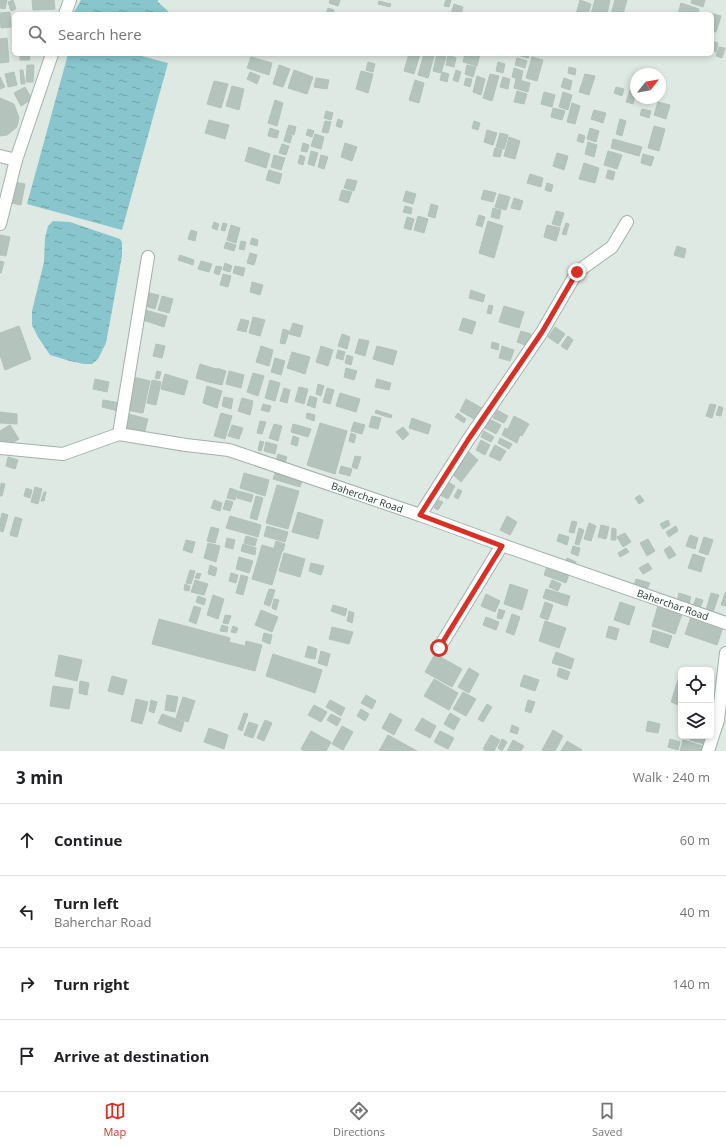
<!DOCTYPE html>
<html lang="en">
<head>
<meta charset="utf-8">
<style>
  :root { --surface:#fff; --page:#f6f6f6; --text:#202124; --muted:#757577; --line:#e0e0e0; --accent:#d93025 }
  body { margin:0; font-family:"Open Sans",sans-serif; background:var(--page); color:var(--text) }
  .controls { position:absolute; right:12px; bottom:12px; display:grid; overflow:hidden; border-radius:6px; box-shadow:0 2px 6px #0003 }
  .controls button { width:36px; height:36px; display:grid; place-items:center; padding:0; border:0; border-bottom:1px solid var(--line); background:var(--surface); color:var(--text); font:20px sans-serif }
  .compass { position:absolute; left:630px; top:68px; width:36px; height:36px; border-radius:50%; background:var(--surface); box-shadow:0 2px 6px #0003; rotate:59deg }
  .stop { position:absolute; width:12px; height:12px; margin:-9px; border:3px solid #d93025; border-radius:50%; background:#fff }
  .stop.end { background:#d93025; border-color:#fff; box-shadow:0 1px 4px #0008 }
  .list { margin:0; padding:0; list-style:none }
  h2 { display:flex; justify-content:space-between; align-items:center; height:52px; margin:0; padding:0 16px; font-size:17px }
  h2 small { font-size:13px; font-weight:400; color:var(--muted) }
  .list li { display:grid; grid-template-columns:26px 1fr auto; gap:12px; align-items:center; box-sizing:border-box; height:72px; padding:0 16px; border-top:1px solid var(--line) }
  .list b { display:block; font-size:15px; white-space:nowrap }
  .list p { margin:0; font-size:13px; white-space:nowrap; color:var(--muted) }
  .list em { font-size:13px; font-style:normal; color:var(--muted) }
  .icon { flex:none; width:22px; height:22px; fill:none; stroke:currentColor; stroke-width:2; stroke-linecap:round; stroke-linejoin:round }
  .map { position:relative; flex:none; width:726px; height:751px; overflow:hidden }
  .search { position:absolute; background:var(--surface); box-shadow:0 2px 6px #0003; left:12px; right:12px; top:12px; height:44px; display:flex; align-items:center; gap:10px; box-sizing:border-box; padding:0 14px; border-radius:6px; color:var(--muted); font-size:15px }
  .sheet { height:340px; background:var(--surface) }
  nav { display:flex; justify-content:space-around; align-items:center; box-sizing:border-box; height:56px; border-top:1px solid var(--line); background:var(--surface); font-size:11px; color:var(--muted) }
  nav a { display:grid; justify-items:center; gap:2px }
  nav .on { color:var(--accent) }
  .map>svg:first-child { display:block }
</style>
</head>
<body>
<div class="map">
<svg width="726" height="751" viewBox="0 0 726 751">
  <defs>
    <pattern id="water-ripples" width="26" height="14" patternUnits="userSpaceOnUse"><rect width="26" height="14" fill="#89c5cc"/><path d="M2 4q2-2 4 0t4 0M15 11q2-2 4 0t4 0" fill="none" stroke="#70a1a6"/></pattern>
  </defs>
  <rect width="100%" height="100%" fill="#dfe9e4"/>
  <path fill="url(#water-ripples)" d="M81 0H158V2L171 14H73Z
    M68 54H134L168 63 122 230 27 204Z
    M53 221 70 222 120 239 122 242V256L106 343 98 359 92 364H84L70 361 50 355 38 337 32 325V311L44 262 45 238 48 226Z"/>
  <path fill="#b4c4bd" stroke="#b2c2bb" d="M0 0H7L5 9 0 8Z
    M13 0 16 9 11 11 8 2Z
    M32 0H54L55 9 33 10Z
    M330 0H340L338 6 329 3Z
    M446 0H451L449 7 444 6Z
    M580 0 591 4 588 14H576Z
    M595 0H610L607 14H591Z
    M615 0H627L623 14H611Z
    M692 0H705L703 7 691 3Z
    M379 1 391 4 390 7 378 4Z
    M681 3 699 9 698 14H678Z
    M454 4 463 7 461 14H451Z
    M328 8 334 10 333 14H326Z
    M10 12 11 27 1 28 0 13Z
    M709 13 721 16 716 32 712 31V14H709Z
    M7 38 9 62 0 63V39Z
    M712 41 718 43 716 52 712 51Z
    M719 47 725 48 722 58 716 56Z
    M20 54H29L30 60H20Z
    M409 54H420L414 74 404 71Z
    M424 54 434 56 428 78 418 75Z
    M437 54 446 57 441 73 433 71Z
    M465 54H480L477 66 463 62Z
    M518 54H529L528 58 518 55Z
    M448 55 456 58 454 67 446 65Z
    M251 57 272 63 269 75 247 68Z
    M532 57 543 60 537 81 526 78Z
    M517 58 527 61 525 68 515 65Z
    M368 62 375 64 373 72 366 70Z
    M498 62 505 64 503 73 496 71Z
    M27 65H34L33 82H26Z
    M279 65 290 69 283 87 273 84Z
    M467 65 476 67 473 77 465 74Z
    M569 67 576 69 575 75 568 73Z
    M514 68 523 71 521 80 512 77Z
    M20 70H23L25 84H21Z
    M294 70 313 77 307 94 288 88Z
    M456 70 461 72 458 82 453 80Z
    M361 71 373 74 368 93 356 89Z
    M14 72 17 85 8 87 5 74Z
    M250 72 260 76 257 84 247 79Z
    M442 72 449 74 447 82 440 80Z
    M490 74 499 76 492 101 483 98Z
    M585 74 595 76 589 95 579 92Z
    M477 76 485 79 481 95 473 92Z
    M0 77 5 87 0 89Z
    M503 77 510 79 508 89 500 87Z
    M316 78 329 80 327 89 314 87Z
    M466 78 472 79 470 87 464 85Z
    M564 78 572 81 570 90 561 87Z
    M516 79 530 83 528 92 514 88Z
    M415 80 424 83 419 103 409 100Z
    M214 81 228 84 221 108 207 104Z
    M232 86 244 89 239 110 226 106Z
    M25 87 32 99 21 106 14 93Z
    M616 87 624 89 622 96 614 93Z
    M630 90 636 92 633 104 626 102Z
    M517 91 527 94 524 104 514 102Z
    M544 92 555 95 552 107 541 104Z
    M563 92 572 95 568 110 559 107Z
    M0 98 14 104 19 118 17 127 7 135 0 136Z
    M640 98H650L649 104 639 101Z
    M275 100 283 103 277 126 268 123Z
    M658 102 670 105 666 119 654 115Z
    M572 103 580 106 575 124 567 122Z
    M553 108 565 111 562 120 551 117Z
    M642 109 651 111 649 118 640 115Z
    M594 110 606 113 603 123 591 119Z
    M326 111 333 113 331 120 324 118Z
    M338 119 343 121 341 128 336 126Z
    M620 119 626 121 622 136 616 134Z
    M209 120 229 125 225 139 205 133Z
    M325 121 331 122 328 133 322 132Z
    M474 121 480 123 478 130 472 128Z
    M289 125 296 127 294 135 286 133Z
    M654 126 665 129 659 151 648 148Z
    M270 128 279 131 277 138 268 136Z
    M590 128 599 131 596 142 587 139Z
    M308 129 314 131 312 137 306 135Z
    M487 130 497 133 493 145 484 142Z
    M500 133 508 135 504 149 496 147Z
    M286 134 292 136 290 143 284 141Z
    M315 134 324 137 321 149 311 146Z
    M579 134 585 136 583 143 577 141Z
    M509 137 520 141 515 159 504 156Z
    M613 139 642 147 639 156 611 148Z
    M588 142 597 145 594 157 585 154Z
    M303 143 309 145 307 152 301 151Z
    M345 143 357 147 352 161 341 157Z
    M282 144 289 146 286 155 279 153Z
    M249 147 270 154 266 168 245 161Z
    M495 148 502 150 500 157 493 156Z
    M311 151 318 153 314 166 308 164Z
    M608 151 622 155 617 169 604 165Z
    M557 153 568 156 564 170 553 166Z
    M643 154 654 157 651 166 641 163Z
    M274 155 285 158 281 170 271 167Z
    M300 155 305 157 303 165 298 163Z
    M321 155 328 157 324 169 318 167Z
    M584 163 599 168 595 183 579 179Z
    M269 170 282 174 279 184 266 180Z
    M608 170 615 172 613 180 606 178Z
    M530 174 543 178 541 187 527 183Z
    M347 179 357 181 354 191 344 188Z
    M15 182 25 184 21 205 11 203Z
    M547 183 553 185 551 192 545 190Z
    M342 190 352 192 348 203 339 200Z
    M484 190 496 193 493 202 481 199Z
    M406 191 416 194 413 204 403 201Z
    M499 194 510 197 506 210 495 207Z
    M514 198 523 201 520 210 511 208Z
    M431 204 438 206 435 218 428 216Z
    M405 206 412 208 411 214 403 212Z
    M493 208 501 210 499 219 491 217Z
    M556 211 564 213 560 226 552 224Z
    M479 215 485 217 482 227 476 225Z
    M418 216 428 219 424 233 414 230Z
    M407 217 414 219 411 230 404 228Z
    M488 221 503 226 494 258 479 253Z
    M214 222 219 224 217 230 212 228Z
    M223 223 227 224 225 231 221 230Z
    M566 223 569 224 566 235 562 234Z
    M231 225 240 228 236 243 227 240Z
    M547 225 560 228 556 241 544 237Z
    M191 230 197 232 195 241 188 239Z
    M0 235 10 237 6 256 0 255Z
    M252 238 258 240 257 246 250 244Z
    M241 241 246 242 244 250 239 249Z
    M226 242 236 245 234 251 224 248Z
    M677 246 686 249 684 258 674 255Z
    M250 253 257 255 254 265 247 263Z
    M180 255 194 260 193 265 178 260Z
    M0 261 4 262 1 273H0Z
    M201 261 212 264 209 272 198 269Z
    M225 263 232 266 230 272 223 270Z
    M216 266 222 267 219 275 214 273Z
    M235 266 245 268 243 276 233 273Z
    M223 274 231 276 228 287 220 285Z
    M252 282 263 285 260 295 250 292Z
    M471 290 485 295 483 302 469 298Z
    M149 293 159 295 155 309 145 306Z
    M162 296 173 299 169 313 158 310Z
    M489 305 493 306 491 314 487 313Z
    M504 306 524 312 519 328 499 322Z
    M145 310 167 316 164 327 143 320Z
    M253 317 265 320 260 336 249 333Z
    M463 318 476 322 472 334 459 330Z
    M241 319 249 321 246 332 237 330Z
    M293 323 303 326 300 337 289 334Z
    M19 326 31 359 5 370 0 355V333Z
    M555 327 565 334 558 344 548 337Z
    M283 329 289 331 285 344 280 343Z
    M521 331 531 334 528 346 517 342Z
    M342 334 350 337 347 349 338 346Z
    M568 336 573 340 567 350 561 346Z
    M359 339 369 341 365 356 355 353Z
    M492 342 499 344 498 350 491 348Z
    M156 344 165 346 162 358 153 356Z
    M261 346 273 350 269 366 256 362Z
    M321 346 333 350 328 366 316 362Z
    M377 346 397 351 393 365 373 359Z
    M502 346 514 350 510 361 499 358Z
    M338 350 345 352 343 360 336 358Z
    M292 352 310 357 305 374 287 368Z
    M347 355 353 357 351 365 345 363Z
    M275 358 285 361 281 375 271 372Z
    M200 364 216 369 212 383 196 378Z
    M217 368 226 371 222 385 213 383Z
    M346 368 357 371 354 380 344 377Z
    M157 371 161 372 159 379 155 378Z
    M229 371 244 375 241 388 226 384Z
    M253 373 264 376 258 396 247 392Z
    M165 374 188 381 184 395 161 389Z
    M133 377 150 381 143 413 126 410Z
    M95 379 109 382 107 392 93 389Z
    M377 379 391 383 389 390 375 387Z
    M152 380 161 382 156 405 147 403Z
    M270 380 280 383 275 401 265 398Z
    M318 384 324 386 321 396 316 394Z
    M207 386 222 391 217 408 203 403Z
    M299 387 308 389 304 404 295 401Z
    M284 388 290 390 287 403 280 401Z
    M327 388 334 390 330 404 323 402Z
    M340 393 360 399 356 412 336 406Z
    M310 396 317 398 315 408 307 405Z
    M224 397 233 399 231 409 222 406Z
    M242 398 253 401 250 415 238 411Z
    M466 399 485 410 479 422 460 411Z
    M103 400 120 403 118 411 102 407Z
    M263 404 271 406 269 412 261 410Z
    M710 404 716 405 712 418 706 416Z
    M719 406 723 408 721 416 716 415Z
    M376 410 392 415 391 418 375 413Z
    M497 410 508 416 504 423 493 418Z
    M0 412 17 414V424L0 423Z
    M221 413 232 416 225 439 214 436Z
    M307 413 315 415 314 421 306 418Z
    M458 413 466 419 464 423 455 417Z
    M128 414 148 419 144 434 125 430Z
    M372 416 381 418 378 429 369 427Z
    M514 416 529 424 522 436 508 429Z
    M412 418 431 425 428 434 409 428Z
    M489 419 501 425 496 434 485 428Z
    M260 421 266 422 262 434 257 433Z
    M354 422 365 425 362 434 351 431Z
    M320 423 347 431 335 474 307 465Z
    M274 424 282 426 278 441 269 438Z
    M293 424 311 429 308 437 291 432Z
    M10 425 19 439 3 448 0 444V431Z
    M232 425 243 428 239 439 228 436Z
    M403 427 409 434 403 440 396 432Z
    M505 428 520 435 517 443 502 435Z
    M484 431 494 437 491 442 481 437Z
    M351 433 356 435 354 443 349 441Z
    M293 436 299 438 297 446 291 444Z
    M500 438 512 444 509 449 498 443Z
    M481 440 490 445 485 455 476 450Z
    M260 441 264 442 261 451 258 450Z
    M266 442 277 445 275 454 264 451Z
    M495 445 506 451 500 461 489 456Z
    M469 452 478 460 461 482 452 474Z
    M278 454 287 457 285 464 276 461Z
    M355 456 361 457 357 469 352 467Z
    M8 457 18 460 15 469 6 466Z
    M341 466 352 469 350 476 339 473Z
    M276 470 303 478 300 487 273 479Z
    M244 473 269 480 265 496 240 488Z
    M446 481 455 486 448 499 440 495Z
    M1 483 5 484 2 496H0Z
    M277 485 299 491 288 529 266 523Z
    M35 487 42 489 38 504 31 502Z
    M26 488 32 490 30 498 24 496Z
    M230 488 238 491 235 500 227 498Z
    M458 489 462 491 458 499 454 497Z
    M239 491 253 495 251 502 237 498Z
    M44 492H46L44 501H41Z
    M640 495 644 501 639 504 635 498Z
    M256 496 263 498 257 520 250 518Z
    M214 500 222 503 220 511 211 508Z
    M226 500 233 502 230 511 223 509Z
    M438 500 443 502 438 510 434 508Z
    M298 512 323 520 318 539 292 532Z
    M2 513 8 515 3 532 0 531V522Z
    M230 516 261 525 258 537 226 528Z
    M507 516 517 522 510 535 500 530Z
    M15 517 22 519 17 537 10 535Z
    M668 520 670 525 663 529 660 524Z
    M572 521 577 522 574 533 569 532Z
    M589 523 596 526 591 541 584 539Z
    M601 525 609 527 606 539 598 537Z
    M267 526 288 532 285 542 264 536Z
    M676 526 678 531 669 537 666 532Z
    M211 527 219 529 215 543 207 541Z
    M579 528 584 530 579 545 575 544Z
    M612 528 616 529V540H611Z
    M625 533 631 542 623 547 617 537Z
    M559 534 569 537 567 545 557 541Z
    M690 535 698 538 695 549 686 546Z
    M246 536 257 539 255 546 244 543Z
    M704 537 713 540 708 555 699 552Z
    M227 538 235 540 233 549 225 547Z
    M648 539 655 551 647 556 640 543Z
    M186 540 195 542 192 553 183 550Z
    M276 541 285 544 283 551 274 548Z
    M208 543 220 546 216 562 204 558Z
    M243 544 256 548 255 555 241 551Z
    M262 545 282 551 272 585 252 579Z
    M573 546 580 548 578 556 571 553Z
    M670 546 676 555 669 559 664 550Z
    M626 548 629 552 620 557 618 553Z
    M284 553 305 559 300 577 279 571Z
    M693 554 705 558 701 572 688 568Z
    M239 557 253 561 249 573 236 569Z
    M567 558 576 562 574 568 564 564Z
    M311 563 324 566 321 575 309 571Z
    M548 563 570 571 566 583 544 575Z
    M648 563 652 569 643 574 639 568Z
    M210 565 217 568 215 576 208 574Z
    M190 570 195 571 191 584 186 583Z
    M197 573 201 574 199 579 195 578Z
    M231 573 238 575 236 583 229 581Z
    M241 575 248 577 243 595 236 593Z
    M636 579 650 583 647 589 634 585Z
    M195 580 208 584 204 595 191 592Z
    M552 580 561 584 558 591 549 587Z
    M185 584 190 586 189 591 184 590Z
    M510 584 528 590 522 610 504 604Z
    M269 589 275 590 270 606 264 604Z
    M546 589 570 596 567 606 543 598Z
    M679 593 691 597 688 606 677 602Z
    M711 593 719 595 713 612 706 610Z
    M725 593H726V606L721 605Z
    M486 594 500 601 495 612 481 606Z
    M213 595 224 599 218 619 207 615Z
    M198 596 206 599 204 605 196 602Z
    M696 598 703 600 700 608 693 606Z
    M274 599 279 600 276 610 272 608Z
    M545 602 553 605 548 620 540 617Z
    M620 602 635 607 629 625 614 620Z
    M333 605 347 609 345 616 331 611Z
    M194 606 201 608 196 624 189 621Z
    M658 606 682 614 675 634 652 626Z
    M499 609 505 611 502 619 497 618Z
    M261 610 278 617 272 632 255 625Z
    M349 611 354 613 352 623 347 621Z
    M512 614 520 617 514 635 506 632Z
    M225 615 231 616 228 624 223 623Z
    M486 617 499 622 496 630 483 625Z
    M691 617 723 627 717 645 685 634Z
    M159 619 230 638 229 642 245 646 246 641 262 645 255 671 152 644Z
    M545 621 566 628 559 648 539 641Z
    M222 625 228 627 227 632 220 631Z
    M233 626 238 628 236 633 231 632Z
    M609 626 619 629 616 640 606 637Z
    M332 627 353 632 349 644 329 639Z
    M653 630 672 636 668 648 650 642Z
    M264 633 272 635 270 644 262 641Z
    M308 646 317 649 315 659 305 657Z
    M321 651 330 654 327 666 318 663Z
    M556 652 574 659 571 669 552 663Z
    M273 654 322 670 315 693 266 676Z
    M435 654 462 669 452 687 425 672Z
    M59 655 82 660 77 681 55 676Z
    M469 668 479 674 469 693 458 687Z
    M559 668 570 672 567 680 557 676Z
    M524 675 539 680 535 691 520 686Z
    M112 676 127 680 123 695 108 691Z
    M434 679 458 693 449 710 424 696Z
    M678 680 681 681V706L671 702Z
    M80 681 89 683 87 695 79 693Z
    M53 686 73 689 69 709 50 706Z
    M463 692 476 699 466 716 453 709Z
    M167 695 178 697 175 712 165 710Z
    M366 695 376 701 372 709 361 703Z
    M183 697 195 701 188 722 176 718Z
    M136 699 148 702 142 724 131 721Z
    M151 700 157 702 154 713 149 711Z
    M330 700 345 708 341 716 326 707Z
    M528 700 535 702 531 713 525 711Z
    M487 704 492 707 483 722 478 719Z
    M314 705 327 712 321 722 308 715Z
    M361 709 369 714 365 721 357 716Z
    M244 713 248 714 242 731 238 729Z
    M390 713 402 720 394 735 382 728Z
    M450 713 460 719 454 730 444 724Z
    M162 714 184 722 181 732 158 723Z
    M331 714 341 719 337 726 327 720Z
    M422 718 436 726 430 738 415 730Z
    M265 720 272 723 264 741 257 738Z
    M648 721 660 724 658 733 646 731Z
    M249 722 258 725 253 738 244 735Z
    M512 725 519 728 517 734 510 732Z
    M342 726 353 732 343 750 332 744Z
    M209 728 228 735 224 749 204 742Z
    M553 730 563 736 555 751H544L542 750Z
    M311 731 331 742 326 751H305L301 749Z
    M440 731 454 738 448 749 434 742Z
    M388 735 417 751H379Z
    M491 735 500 740 494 751H486L483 749Z
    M691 736H707L704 744 690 740Z
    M502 739 507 742 502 751 498 748Z
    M670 739 680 742 678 750 668 747Z
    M513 740 524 746 521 751H507Z
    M683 740 703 746 702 751H680Z
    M567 741 582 750 581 751H561Z"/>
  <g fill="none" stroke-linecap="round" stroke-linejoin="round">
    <defs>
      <g id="minor">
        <path d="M0 156 16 160"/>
        <path d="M119 434 148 257"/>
        <path id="s1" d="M0 448 63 454 119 434 186 445 229 450 420 515 502 545 726 623"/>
        <path d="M420 515 468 440 542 332 577 272 612 247 627 222"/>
        <path d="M439 648 502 545"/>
        <path d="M708 751 718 720 726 653"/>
      </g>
      <path id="secondary" d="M65 14 70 0
        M0 224 16 160 52 54"/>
    </defs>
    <use href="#minor" stroke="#a2b0ab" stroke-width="14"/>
    <use href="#secondary" stroke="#9fb4ab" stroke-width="14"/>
    <use href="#minor" stroke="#fff" stroke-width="12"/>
    <use href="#secondary" stroke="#fff" stroke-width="12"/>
  </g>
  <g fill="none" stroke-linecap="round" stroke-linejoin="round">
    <path stroke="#d93025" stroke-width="5" d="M439 648 502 546 420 515 468 440 542 332 577 272"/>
  </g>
  <g text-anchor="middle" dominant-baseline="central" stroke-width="3.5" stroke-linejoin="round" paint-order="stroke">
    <g font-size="10" fill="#213831" stroke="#eff6f2">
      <text stroke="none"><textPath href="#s1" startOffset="380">Baherchar Road</textPath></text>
      <text stroke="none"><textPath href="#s1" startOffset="704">Baherchar Road</textPath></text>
    </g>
  </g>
</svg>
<div class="controls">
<button><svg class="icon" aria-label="locate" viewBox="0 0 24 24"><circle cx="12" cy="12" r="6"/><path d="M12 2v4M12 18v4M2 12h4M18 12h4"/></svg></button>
<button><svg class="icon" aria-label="layers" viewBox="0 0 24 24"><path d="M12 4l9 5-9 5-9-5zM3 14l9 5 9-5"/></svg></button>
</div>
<svg class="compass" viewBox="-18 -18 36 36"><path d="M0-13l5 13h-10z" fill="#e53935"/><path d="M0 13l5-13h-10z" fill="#757577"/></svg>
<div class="stop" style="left:439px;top:648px"></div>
<div class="stop end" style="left:577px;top:272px"></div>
<div class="search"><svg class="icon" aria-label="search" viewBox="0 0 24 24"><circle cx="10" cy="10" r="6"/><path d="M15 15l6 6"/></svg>Search here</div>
</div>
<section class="sheet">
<h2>3 min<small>Walk · 240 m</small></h2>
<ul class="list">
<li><svg class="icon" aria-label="ahead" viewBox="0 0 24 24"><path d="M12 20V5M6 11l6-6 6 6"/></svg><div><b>Continue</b></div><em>60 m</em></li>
<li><svg class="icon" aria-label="left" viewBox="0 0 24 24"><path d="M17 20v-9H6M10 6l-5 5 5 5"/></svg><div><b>Turn left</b><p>Baherchar Road</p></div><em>40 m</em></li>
<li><svg class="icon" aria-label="right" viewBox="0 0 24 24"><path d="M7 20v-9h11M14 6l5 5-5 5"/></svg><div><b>Turn right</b></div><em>140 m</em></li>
<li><svg class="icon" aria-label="arrive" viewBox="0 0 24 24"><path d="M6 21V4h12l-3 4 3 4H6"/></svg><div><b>Arrive at destination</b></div></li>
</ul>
</section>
<nav>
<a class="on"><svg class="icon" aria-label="map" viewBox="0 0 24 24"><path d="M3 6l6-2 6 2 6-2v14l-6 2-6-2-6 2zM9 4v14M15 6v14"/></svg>Map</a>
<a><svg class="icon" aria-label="directions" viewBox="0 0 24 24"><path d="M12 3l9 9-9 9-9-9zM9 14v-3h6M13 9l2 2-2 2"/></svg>Directions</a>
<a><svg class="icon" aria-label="saved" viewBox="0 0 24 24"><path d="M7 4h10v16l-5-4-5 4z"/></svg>Saved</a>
</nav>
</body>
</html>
